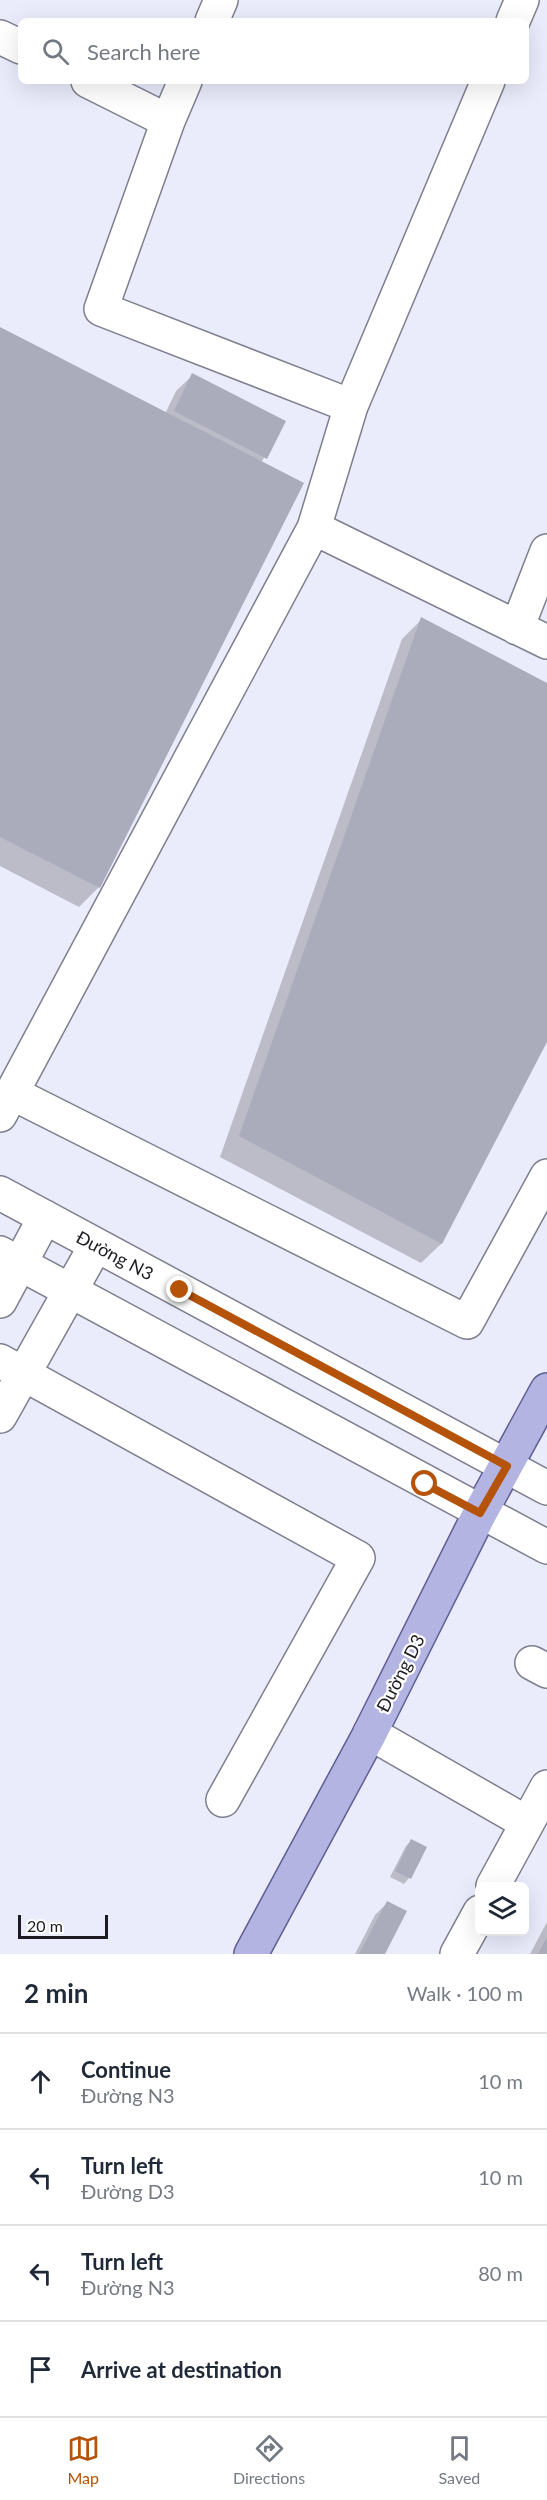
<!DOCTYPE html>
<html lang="en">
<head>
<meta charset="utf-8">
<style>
  :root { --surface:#fff; --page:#f2f2f3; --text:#1f2937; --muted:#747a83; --line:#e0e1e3; --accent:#b45309 }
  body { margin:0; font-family:Lato,sans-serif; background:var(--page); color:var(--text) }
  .controls { position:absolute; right:18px; bottom:18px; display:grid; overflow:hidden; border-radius:9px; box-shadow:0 6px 24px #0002 }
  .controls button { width:54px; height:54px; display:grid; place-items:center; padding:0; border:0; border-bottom:2px solid var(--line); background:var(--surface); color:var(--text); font:30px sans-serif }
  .scale { position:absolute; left:18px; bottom:15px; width:90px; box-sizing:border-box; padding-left:6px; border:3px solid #1b1b21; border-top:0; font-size:16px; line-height:21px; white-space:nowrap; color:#1b1b21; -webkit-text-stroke:4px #fff; paint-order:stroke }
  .stop { position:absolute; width:18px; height:18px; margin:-14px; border:4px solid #b45309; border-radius:50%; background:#fff }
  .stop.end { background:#b45309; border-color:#fff; box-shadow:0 2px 6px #0008 }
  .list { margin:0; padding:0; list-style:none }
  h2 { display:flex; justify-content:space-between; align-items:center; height:78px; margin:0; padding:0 24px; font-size:26px }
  h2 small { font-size:20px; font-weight:400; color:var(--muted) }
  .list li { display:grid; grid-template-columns:39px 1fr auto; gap:18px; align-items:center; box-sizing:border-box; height:96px; padding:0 24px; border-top:2px solid var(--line) }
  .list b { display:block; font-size:22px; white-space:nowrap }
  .list p { margin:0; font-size:20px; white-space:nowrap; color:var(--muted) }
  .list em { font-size:20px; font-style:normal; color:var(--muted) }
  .icon { flex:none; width:33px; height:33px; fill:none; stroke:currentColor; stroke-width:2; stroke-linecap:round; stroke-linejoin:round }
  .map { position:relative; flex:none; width:547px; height:1954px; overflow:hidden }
  .search { position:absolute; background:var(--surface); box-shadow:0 6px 24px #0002; left:18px; right:18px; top:18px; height:66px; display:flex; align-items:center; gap:15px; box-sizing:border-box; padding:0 21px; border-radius:9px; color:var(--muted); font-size:22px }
  .sheet { height:462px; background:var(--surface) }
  nav { display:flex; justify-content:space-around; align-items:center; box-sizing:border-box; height:84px; border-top:2px solid var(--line); background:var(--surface); font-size:16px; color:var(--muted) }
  nav a { display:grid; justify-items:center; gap:3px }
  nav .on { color:var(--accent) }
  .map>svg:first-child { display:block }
</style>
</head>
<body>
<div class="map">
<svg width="547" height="1954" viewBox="0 0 547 1954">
  <rect width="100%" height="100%" fill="#eaebfb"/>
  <path fill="#0003" d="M0 329 165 414 176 391 193 375 284 422 261 463 99 887 79 907 0 866Z
    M422 619 547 685V1039L441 1244 421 1263 220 1157 402 639Z
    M412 1840 409 1878 404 1884 390 1877 406 1846Z
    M387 1903 383 1954H355L375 1915Z
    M547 1922V1954H530Z"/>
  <path fill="#aaacbb" d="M0 327 304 483 100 888 0 837Z
    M192 373 286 421 267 459 174 411Z
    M421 617 547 683V1042L442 1244 239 1136Z
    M411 1839 427 1847 411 1879 395 1871Z
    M387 1901 407 1911 385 1954H359Z
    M547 1937V1954H538Z"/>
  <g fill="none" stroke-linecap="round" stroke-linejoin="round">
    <defs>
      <path id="minor" d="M212 21 221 0
        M513 21 522 0
        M0 37 21 47
        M88 81 168 121 185 81
        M168 121 101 309 351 406 488 81
        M314 528 547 642
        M517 628 547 551
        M12 1093 467 1322 547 1176
        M0 1115 314 528 351 406
        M0 1193 547 1488
        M0 1253 547 1547
        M0 1301 45 1217
        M0 1361 358 1558 223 1800
        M0 1416 96 1245
        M532 1663 547 1671
        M370 1733 527 1823
        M493 1886 547 1787
        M457 1954 480 1912"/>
      <path id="major" d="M251 1954 368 1737 480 1513 547 1390"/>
    </defs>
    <use href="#minor" stroke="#7e7f8d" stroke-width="36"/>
    <use href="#major" stroke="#5e5e93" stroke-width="36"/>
    <use href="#minor" stroke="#fff" stroke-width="33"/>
    <use href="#major" stroke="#b4b4e3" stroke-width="33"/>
  </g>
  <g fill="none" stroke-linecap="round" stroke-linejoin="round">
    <path stroke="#b45309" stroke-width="8" d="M180 1290 507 1466 480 1513 425 1484"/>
  </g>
  <g text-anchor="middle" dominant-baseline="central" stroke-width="4.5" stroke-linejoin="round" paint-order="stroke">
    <g font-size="18" fill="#1b1b21" stroke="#fff">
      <text transform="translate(115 1255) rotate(28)">Đường N3</text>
      <text transform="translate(400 1673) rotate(-63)">Đường D3</text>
    </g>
  </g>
</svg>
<div class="controls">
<button><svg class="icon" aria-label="layers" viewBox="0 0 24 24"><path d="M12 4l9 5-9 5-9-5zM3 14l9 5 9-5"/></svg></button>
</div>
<div class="scale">20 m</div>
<div class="stop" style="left:425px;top:1484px"></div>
<div class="stop end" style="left:180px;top:1290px"></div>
<div class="search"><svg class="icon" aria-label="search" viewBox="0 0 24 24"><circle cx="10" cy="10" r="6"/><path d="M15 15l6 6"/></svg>Search here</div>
</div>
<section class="sheet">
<h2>2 min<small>Walk · 100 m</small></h2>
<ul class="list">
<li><svg class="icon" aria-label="ahead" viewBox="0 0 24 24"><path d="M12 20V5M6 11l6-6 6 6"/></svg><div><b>Continue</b><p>Đường N3</p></div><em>10 m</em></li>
<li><svg class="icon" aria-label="left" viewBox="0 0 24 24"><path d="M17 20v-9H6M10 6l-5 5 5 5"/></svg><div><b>Turn left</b><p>Đường D3</p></div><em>10 m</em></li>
<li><svg class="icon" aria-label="left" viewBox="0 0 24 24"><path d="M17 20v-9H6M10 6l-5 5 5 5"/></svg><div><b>Turn left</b><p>Đường N3</p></div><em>80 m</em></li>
<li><svg class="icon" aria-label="arrive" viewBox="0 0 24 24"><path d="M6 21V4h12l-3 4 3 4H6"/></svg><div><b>Arrive at destination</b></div></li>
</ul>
</section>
<nav>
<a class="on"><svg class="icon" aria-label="map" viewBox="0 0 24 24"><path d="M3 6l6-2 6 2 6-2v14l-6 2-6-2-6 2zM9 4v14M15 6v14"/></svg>Map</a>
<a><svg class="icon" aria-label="directions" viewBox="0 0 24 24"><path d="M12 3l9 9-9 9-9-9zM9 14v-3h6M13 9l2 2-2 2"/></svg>Directions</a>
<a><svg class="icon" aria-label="saved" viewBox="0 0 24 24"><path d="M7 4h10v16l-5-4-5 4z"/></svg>Saved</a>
</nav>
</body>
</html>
